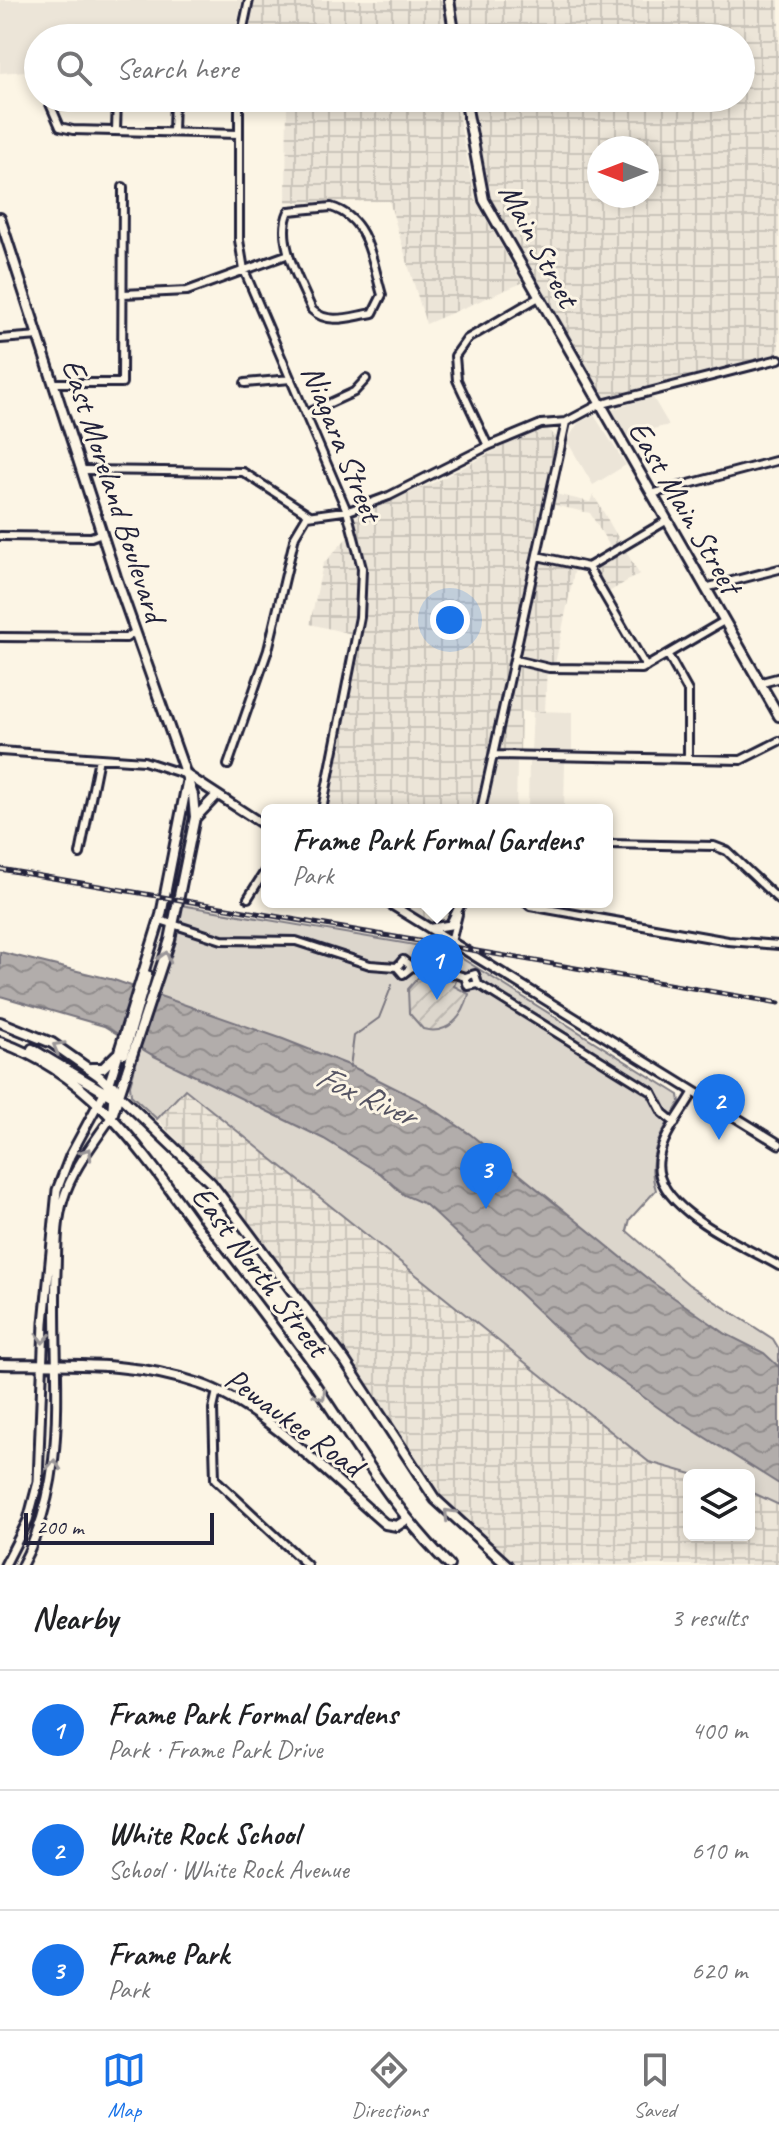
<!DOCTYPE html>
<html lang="en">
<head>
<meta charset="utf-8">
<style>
  :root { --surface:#fff; --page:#f6f6f6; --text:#202124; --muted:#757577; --line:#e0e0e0; --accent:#1a73e8 }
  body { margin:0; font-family:Caveat,sans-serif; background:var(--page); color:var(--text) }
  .controls { position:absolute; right:24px; bottom:24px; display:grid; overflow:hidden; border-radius:12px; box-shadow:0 4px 12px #0003 }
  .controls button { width:72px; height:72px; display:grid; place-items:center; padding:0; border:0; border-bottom:2px solid var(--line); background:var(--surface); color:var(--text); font:40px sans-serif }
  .compass { position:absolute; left:587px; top:136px; width:72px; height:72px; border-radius:50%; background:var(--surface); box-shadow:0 4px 12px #0003; rotate:270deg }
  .scale { position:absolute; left:24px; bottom:20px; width:190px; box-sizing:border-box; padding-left:8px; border:4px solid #22223b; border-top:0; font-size:22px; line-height:28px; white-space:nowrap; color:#22223b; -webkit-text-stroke:6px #fcf5e5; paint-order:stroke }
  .you { position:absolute; left:450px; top:620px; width:28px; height:28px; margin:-20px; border:6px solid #fff; border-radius:50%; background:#1a73e8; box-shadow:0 0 0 12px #1a73e833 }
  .badge { display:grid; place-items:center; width:52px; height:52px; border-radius:50%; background:var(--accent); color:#fff; font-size:26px; font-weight:700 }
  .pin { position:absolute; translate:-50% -66px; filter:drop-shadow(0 2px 4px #0008) }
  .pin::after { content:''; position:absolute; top:42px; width:28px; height:24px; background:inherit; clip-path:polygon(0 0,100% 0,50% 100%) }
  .popup { position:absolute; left:261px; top:804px; width:352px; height:104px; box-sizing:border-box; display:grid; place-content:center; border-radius:12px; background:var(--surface); filter:drop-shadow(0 2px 6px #0005); font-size:26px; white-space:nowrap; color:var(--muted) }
  .popup b { font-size:30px; color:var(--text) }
  .popup::after { content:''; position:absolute; left:50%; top:100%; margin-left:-16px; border:16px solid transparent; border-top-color:var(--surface) }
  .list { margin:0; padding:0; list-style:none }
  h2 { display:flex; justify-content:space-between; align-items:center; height:104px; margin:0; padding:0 32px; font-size:34px }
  h2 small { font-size:26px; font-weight:400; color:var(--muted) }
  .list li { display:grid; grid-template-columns:52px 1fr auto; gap:24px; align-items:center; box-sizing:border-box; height:120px; padding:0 32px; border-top:2px solid var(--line) }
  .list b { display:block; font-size:30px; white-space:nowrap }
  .list p { margin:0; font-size:26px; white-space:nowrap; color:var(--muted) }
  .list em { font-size:26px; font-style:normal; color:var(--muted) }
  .icon { flex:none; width:44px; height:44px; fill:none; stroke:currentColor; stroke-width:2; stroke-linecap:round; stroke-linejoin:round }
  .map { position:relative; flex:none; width:779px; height:1565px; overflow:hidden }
  .search { position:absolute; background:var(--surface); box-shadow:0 4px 12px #0003; left:24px; right:24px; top:24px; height:88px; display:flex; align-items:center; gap:20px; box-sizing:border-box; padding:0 28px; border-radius:44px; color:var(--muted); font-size:30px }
  .sheet { height:464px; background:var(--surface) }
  nav { display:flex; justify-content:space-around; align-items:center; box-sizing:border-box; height:112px; border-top:2px solid var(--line); background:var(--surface); font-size:22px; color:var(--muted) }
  nav a { display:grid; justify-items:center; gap:4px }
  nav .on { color:var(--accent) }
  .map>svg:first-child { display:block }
</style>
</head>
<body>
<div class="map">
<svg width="779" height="1565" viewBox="0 0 779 1565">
  <defs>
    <pattern id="industrial-grid" width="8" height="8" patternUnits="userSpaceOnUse" patternTransform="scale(2)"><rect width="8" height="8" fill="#ece5d8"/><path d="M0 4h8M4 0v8" fill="none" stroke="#cac4ba"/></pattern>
    <pattern id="garden-furrows" width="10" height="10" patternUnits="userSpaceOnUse" patternTransform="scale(2)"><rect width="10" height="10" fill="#dcd6cc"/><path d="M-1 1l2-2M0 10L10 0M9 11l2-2" fill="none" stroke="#bcb7b0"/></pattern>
    <pattern id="water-waves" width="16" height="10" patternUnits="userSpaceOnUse" patternTransform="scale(2)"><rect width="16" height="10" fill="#b2adab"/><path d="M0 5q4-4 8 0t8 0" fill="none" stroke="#908c8c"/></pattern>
  </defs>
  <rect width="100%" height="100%" fill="#fcf5e5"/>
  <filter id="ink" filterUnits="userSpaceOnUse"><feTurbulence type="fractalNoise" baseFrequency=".0125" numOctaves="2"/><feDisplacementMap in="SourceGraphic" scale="16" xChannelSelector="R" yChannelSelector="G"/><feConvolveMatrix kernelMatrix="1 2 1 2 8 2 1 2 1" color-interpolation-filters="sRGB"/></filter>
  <g filter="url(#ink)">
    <path fill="#ece5d8" d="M0 0H242L234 38H38V70L0 73Z
      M652 396 669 425 624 436 612 410Z
      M594 415 626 465 593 485 567 441 578 423Z
      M533 711 572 712V753L531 752Z
      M502 760H517L516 810 485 809 495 765Z
      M529 761H565L564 810 528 809Z"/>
    <path fill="url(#industrial-grid)" fill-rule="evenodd" d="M252 0H443L447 38H245Z
      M455 0H779V355L603 397 489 197 470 98H741V38H460ZM599 148H647V196H599Z
      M287 98H455L475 199 522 283 426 324 389 201 286 202Z
      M547 429 557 437 530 558 575 568 555 664H547L545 712 521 711 520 752 488 753 475 810H325L360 636 310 624 323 564 356 528 354 519 358 515 435 482 521 437Z
      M555 494 590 502 593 494 639 574 607 593 594 569 615 555 590 513 553 505Z
      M398 902H454L449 921 435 924Z
      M185 1089 649 1462 695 1475H689V1535H749V1491L779 1505V1565H514L456 1516 434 1492 322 1321 218 1183 157 1119Z"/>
    <path fill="#dcd6cc" stroke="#7f7c84" stroke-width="2" d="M181 905 450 951 679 1095 680 1102C663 1131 644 1155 656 1190L630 1219 627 1231 688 1284 773 1339 779 1349V1505L749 1491V1475H695L649 1462 185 1089 157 1119 131 1095 130 1085Z"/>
    <path fill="url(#garden-furrows)" stroke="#7f7c84" stroke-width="2" d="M423 972 456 981 454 986 469 994C464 1015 449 1036 423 1029L409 1013 408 989Z"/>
    <path fill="url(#water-waves)" stroke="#78757e" stroke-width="2" d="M0 952 114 980 283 1039 351 1066 423 1102 470 1134 653 1283 726 1334 764 1353 779 1367V1484L663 1411 586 1356 425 1204 404 1195 381 1174 324 1139 154 1056 104 1026 0 996Z"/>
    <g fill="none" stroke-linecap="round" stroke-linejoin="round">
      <path stroke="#78757e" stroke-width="2" d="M350 1067 354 1036 379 1018 392 985"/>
      <defs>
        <path id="minor" d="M241 38 249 0
          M239 98V240L244 270 347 511 362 568 360 617 322 810
          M50 104 60 127 73 130 239 134
          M116 131 117 98
          M173 132 174 98
          M331 207C369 218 372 262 382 295L373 313C352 316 329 326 312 310 301 283 275 241 289 211Z
          M123 294 187 291 289 254
          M0 339 39 336
          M54 383H122L123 187
          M245 383 291 379
          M306 414 354 392 366 379
          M488 446 457 380 455 356 467 339 539 297
          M82 470 243 472 310 515
          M651 494 779 460
          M0 536 91 537 102 533
          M537 556 588 567 666 521
          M588 567 646 667
          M705 588 779 569
          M0 637 126 638 135 632
          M668 655 688 691V759
          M515 660 549 668 642 669 724 621
          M0 751 144 761 187 775
          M494 755 741 760 779 741
          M228 765 268 650 295 536 307 516 351 510 389 496 488 446 541 424 566 422 598 405 779 359
          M481 810 566 422
          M607 844 714 846 727 851 779 900
          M80 854 99 758
          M248 898 267 868
          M526 902 530 906 728 941 779 945
          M160 920 222 940 296 941 370 965 397 967 403 974 412 967 403 960 397 967
          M451 942 458 914
          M412 967 435 968 465 977
          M478 984 475 974 465 977 468 986 478 984 652 1092 663 1113 675 1123
          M693 1093C682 1113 663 1135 659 1158 649 1207 743 1245 779 1266
          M217 1391 213 1409 215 1479 307 1565"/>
        <path id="tertiary" d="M760 683 779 678
          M187 775 267 827
          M387 902 779 1144
          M432 928 450 925 460 905
          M5 1565 28 1520 38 1482 44 1323 57 1190 70 1156 106 1089
          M22 1565C72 1472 52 1374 56 1273 57 1249 56 1223 63 1200 72 1169 94 1143 112 1116"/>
        <path id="secondary" d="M449 0 455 38
          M465 98 484 200 779 716
          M0 218 116 577 193 795 195 817 170 940 112 1116
          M196 817 216 796
          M0 1022 52 1043 99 1076 211 1183 345 1361 435 1499 507 1565
          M0 1042C89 1073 139 1147 192 1220 232 1273 274 1326 312 1380 356 1445 393 1509 449 1565
          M32 1049 113 1097
          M124 1054 147 975
          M91 1068H103L116 1055
          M109 1084 161 915 187 783
          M112 1116 114 1086
          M0 1364C67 1365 136 1361 200 1384 264 1406 334 1480 385 1524L397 1526 406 1520"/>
      </defs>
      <use href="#minor" stroke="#22223b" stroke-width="12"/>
      <use href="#tertiary" stroke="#22223b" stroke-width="13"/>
      <use href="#secondary" stroke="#22223b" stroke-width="14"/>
      <use href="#minor" stroke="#fcf5e5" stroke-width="6"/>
      <use href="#tertiary" stroke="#fcf5e5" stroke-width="7"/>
      <use href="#secondary" stroke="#fcf5e5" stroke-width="8"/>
      <defs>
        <path id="rail" d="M0 869 779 1003"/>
      </defs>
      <use href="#rail" stroke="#22223b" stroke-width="5"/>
      <use href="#rail" stroke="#fcf5e5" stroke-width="2" stroke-dasharray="6" stroke-linecap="butt"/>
    </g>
    <defs><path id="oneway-chevron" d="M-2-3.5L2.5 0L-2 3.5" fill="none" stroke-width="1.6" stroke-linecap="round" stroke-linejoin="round" transform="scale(2)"/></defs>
    <g stroke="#9a9698">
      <use href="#oneway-chevron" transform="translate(165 957) rotate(-74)"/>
      <use href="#oneway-chevron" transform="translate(58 1047) rotate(-150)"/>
      <use href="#oneway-chevron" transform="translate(87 1153) rotate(-56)"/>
      <use href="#oneway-chevron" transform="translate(43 1338) rotate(93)"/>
      <use href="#oneway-chevron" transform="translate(321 1395) rotate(57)"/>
      <use href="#oneway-chevron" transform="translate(54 1465) rotate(-85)"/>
      <use href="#oneway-chevron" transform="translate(449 1514) rotate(-134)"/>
    </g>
  </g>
  <g text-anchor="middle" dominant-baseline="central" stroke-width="6" stroke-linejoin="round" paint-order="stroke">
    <g font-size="32" fill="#22223b" stroke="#fcf5e5">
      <text transform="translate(539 245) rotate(62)">Main Street</text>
      <text transform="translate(342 443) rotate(68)">Niagara Street</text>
      <text transform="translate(114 490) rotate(72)">East Moreland Boulevard</text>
      <text transform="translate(685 507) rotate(60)">East Main Street</text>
      <text transform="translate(260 1271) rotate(53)">East North Street</text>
      <text transform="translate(294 1422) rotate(36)">Pewaukee Road</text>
    </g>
    <g font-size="34" font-style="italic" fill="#545362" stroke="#fcf5e5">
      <text transform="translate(366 1095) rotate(24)">Fox River</text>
    </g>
  </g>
</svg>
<div class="controls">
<button><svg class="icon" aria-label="layers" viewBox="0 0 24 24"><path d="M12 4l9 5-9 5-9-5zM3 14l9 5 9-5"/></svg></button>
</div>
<svg class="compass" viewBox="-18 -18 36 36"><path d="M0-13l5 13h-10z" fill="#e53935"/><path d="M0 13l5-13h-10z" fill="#757577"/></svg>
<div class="scale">200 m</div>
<div class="you"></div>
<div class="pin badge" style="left:437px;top:1000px">1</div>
<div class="popup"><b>Frame Park Formal Gardens</b>Park</div>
<div class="pin badge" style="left:719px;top:1140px">2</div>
<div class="pin badge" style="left:486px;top:1209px">3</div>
<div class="search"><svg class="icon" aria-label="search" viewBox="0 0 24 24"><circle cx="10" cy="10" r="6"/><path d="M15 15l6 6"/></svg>Search here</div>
</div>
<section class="sheet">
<h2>Nearby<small>3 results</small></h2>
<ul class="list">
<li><span class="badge">1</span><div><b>Frame Park Formal Gardens</b><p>Park · Frame Park Drive</p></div><em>400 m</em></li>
<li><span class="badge">2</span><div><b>White Rock School</b><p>School · White Rock Avenue</p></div><em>610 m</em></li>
<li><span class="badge">3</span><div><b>Frame Park</b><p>Park</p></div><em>620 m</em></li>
</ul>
</section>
<nav>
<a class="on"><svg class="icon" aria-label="map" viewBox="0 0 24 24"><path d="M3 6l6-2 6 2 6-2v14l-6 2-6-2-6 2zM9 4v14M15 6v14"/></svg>Map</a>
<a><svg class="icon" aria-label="directions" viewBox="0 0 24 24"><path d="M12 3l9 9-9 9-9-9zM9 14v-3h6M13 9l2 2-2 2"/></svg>Directions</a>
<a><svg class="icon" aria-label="saved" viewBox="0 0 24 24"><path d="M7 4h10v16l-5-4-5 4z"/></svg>Saved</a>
</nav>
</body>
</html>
